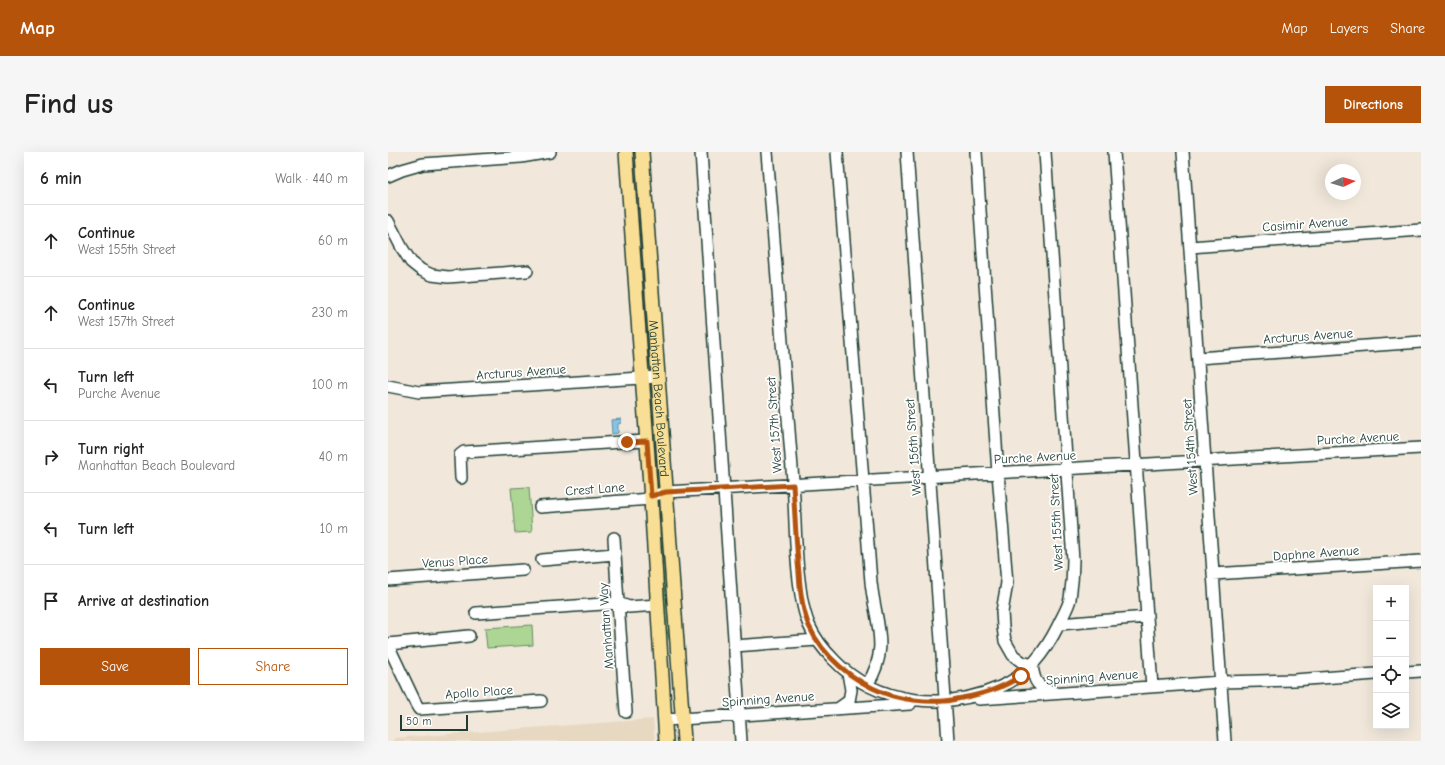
<!DOCTYPE html>
<html lang="en">
<head>
<meta charset="utf-8">
<style>
  :root { --surface:#fff; --page:#f6f6f6; --text:#222; --muted:#767676; --line:#e0e0e0; --accent:#b45309 }
  body { margin:0; font-family:"Comic Neue",sans-serif; background:var(--page); color:var(--text) }
  .controls { position:absolute; right:12px; bottom:12px; display:grid; overflow:hidden; border-radius:0px; box-shadow:0 4px 16px #0002 }
  .controls button { width:36px; height:36px; display:grid; place-items:center; padding:0; border:0; border-bottom:1px solid var(--line); background:var(--surface); color:var(--text); font:20px sans-serif }
  .compass { position:absolute; left:937px; top:12px; width:36px; height:36px; border-radius:50%; background:var(--surface); box-shadow:0 4px 16px #0002; rotate:86deg }
  .scale { position:absolute; left:12px; bottom:10px; width:68px; box-sizing:border-box; padding-left:4px; border:2px solid #1f3d34; border-top:0; font-size:11px; line-height:14px; white-space:nowrap; color:#1f3d34; -webkit-text-stroke:3px #fff; paint-order:stroke }
  .stop { position:absolute; width:12px; height:12px; margin:-9px; border:3px solid #b45309; border-radius:50%; background:#fff }
  .stop.end { background:#b45309; border-color:#fff; box-shadow:0 1px 4px #0008 }
  .list { margin:0; padding:0; list-style:none }
  h2 { display:flex; justify-content:space-between; align-items:center; height:52px; margin:0; padding:0 16px; font-size:17px }
  h2 small { font-size:13px; font-weight:400; color:var(--muted) }
  .list li { display:grid; grid-template-columns:26px 1fr auto; gap:12px; align-items:center; box-sizing:border-box; height:72px; padding:0 16px; border-top:1px solid var(--line) }
  .list b { display:block; font-size:15px; white-space:nowrap }
  .list p { margin:0; font-size:13px; white-space:nowrap; color:var(--muted) }
  .list em { font-size:13px; font-style:normal; color:var(--muted) }
  .actions { display:flex; gap:8px; padding:12px 16px }
  .actions a { flex:1; padding:9px 0; border:1px solid var(--accent); border-radius:0px; text-align:center; font-size:14px; color:var(--accent) }
  .actions .main { background:var(--accent); color:#fff }
  .icon { flex:none; width:22px; height:22px; fill:none; stroke:currentColor; stroke-width:2; stroke-linecap:round; stroke-linejoin:round }
  .map { position:relative; flex:none; width:1033px; height:589px; overflow:hidden; border-radius:0px }
  header { display:flex; align-items:center; gap:24px; box-sizing:border-box; height:56px; padding:0 20px; background:var(--accent); color:#fff }
  header strong { font-size:19px }
  nav { display:flex; gap:22px; margin-inline-start:auto; font-size:14px }
  .intro { display:flex; align-items:center; justify-content:space-between; box-sizing:border-box; height:96px; padding:0 24px }
  h1 { margin:0; font-size:28px }
  .button { padding:10px 18px; border-radius:0px; background:var(--accent); color:#fff; font-size:14px; font-weight:700 }
  main { display:flex; gap:24px; padding:0 24px }
  aside { flex:1; background:var(--surface); border-radius:0px; box-shadow:0 4px 16px #0002 }
  .map>svg:first-child { display:block }
</style>
</head>
<body>
<header>
<strong>Map</strong>
<nav><a>Map</a><a>Layers</a><a>Share</a></nav>
</header>
<div class="intro"><h1>Find us</h1><a class="button">Directions</a></div>
<main>
<aside>
<h2>6 min<small>Walk · 440 m</small></h2>
<ul class="list">
<li><svg class="icon" aria-label="ahead" viewBox="0 0 24 24"><path d="M12 20V5M6 11l6-6 6 6"/></svg><div><b>Continue</b><p>West 155th Street</p></div><em>60 m</em></li>
<li><svg class="icon" aria-label="ahead" viewBox="0 0 24 24"><path d="M12 20V5M6 11l6-6 6 6"/></svg><div><b>Continue</b><p>West 157th Street</p></div><em>230 m</em></li>
<li><svg class="icon" aria-label="left" viewBox="0 0 24 24"><path d="M17 20v-9H6M10 6l-5 5 5 5"/></svg><div><b>Turn left</b><p>Purche Avenue</p></div><em>100 m</em></li>
<li><svg class="icon" aria-label="right" viewBox="0 0 24 24"><path d="M7 20v-9h11M14 6l5 5-5 5"/></svg><div><b>Turn right</b><p>Manhattan Beach Boulevard</p></div><em>40 m</em></li>
<li><svg class="icon" aria-label="left" viewBox="0 0 24 24"><path d="M17 20v-9H6M10 6l-5 5 5 5"/></svg><div><b>Turn left</b></div><em>10 m</em></li>
<li><svg class="icon" aria-label="arrive" viewBox="0 0 24 24"><path d="M6 21V4h12l-3 4 3 4H6"/></svg><div><b>Arrive at destination</b></div></li>
</ul>
<div class="actions"><a class="main">Save</a><a>Share</a></div>
</aside>
<div class="map">
<svg width="1033" height="589" viewBox="0 0 1033 589">
  <defs>
    <pattern id="grass-dots" width="8" height="8" patternUnits="userSpaceOnUse"><rect width="8" height="8" fill="#add694"/><path d="M2 2h.1M6 6h.1" fill="none" stroke="#8caf7a" stroke-width="1.8" stroke-linecap="round"/></pattern>
  </defs>
  <rect width="100%" height="100%" fill="#f1e8db"/>
  <filter id="ink" filterUnits="userSpaceOnUse"><feTurbulence type="fractalNoise" baseFrequency=".025" numOctaves="2"/><feDisplacementMap in="SourceGraphic" scale="8" xChannelSelector="R" yChannelSelector="G"/><feConvolveMatrix kernelMatrix="1 2 1 2 8 2 1 2 1" color-interpolation-filters="sRGB"/></filter>
  <g filter="url(#ink)">
    <path fill="#e7d8c2" d="M265 567 267 589H4L7 586Z"/>
    <path fill="url(#grass-dots)" stroke="#668a64" d="M249 67H251L255 88 262 187 260 204H258Z
      M272 363H274L283 495 277 470 271 375Z"/>
    <path fill="#add694" stroke="#668a64" d="M141 335 144 380 127 381 123 336Z
      M144 473 145 493 99 496 97 476Z"/>
    <path fill="#88c3e7" stroke="#5e8d9f" d="M233 267V271L230 272V281L224 282 223 268Z"/>
    <g fill="none" stroke-linecap="round" stroke-linejoin="round">
      <defs>
        <path id="minor" d="M313 0 353 589
          M379 0C388 110 396 219 405 329 407 359 407 389 410 419 412 437 414 456 421 473 427 487 436 498 446 508 489 553 557 559 612 535 640 523 657 500 670 474 674 465 680 456 682 447 684 434 685 421 685 408L657 0
          M449 0 483 430C487 470 503 496 479 533
          M519 0 560 589
          M588 0 610 321 619 431 614 460 615 475 617 489 625 503 634 510 644 513C646 530 649 535 666 540
          M726 0 764 535
          M795 0 837 589
          M0 24 14 18 35 12 133 5 162 0
          M0 69 14 96 23 110 33 118 44 123 60 125 139 119
          M802 95 1033 78
          M810 206 1033 190
          M0 234 31 240 269 225
          M239 290 259 289
          M73 326 72 303 76 300 234 290
          M263 344 278 340 1033 296
          M152 355 263 347
          M226 386 230 451 238 560
          M154 408 227 402
          M825 422 1033 409
          M0 428 135 418
          M88 461 230 451 241 455 270 453
          M671 472 759 465
          M0 492 81 484
          M0 493 28 552 31 557 153 549
          M346 494 429 488
          M1018 520 1033 519
          M591 547 833 530 906 528 988 522
          M451 556 461 549 463 538 460 521
          M277 568 522 552"/>
        <g id="major">
          <path d="M238 0 263 347 278 589"/>
          <path id="s1" d="M254 0 296 589"/>
        </g>
      </defs>
      <use href="#minor" stroke="#1f3d34" stroke-width="14"/>
      <use href="#major" stroke="#1f3d34" stroke-width="16"/>
      <use href="#minor" stroke="#fff" stroke-width="11"/>
      <use href="#major" stroke="#f9df96" stroke-width="13"/>
    </g>
  </g>
  <g fill="none" stroke-linecap="round" stroke-linejoin="round" filter="url(#ink)">
    <path stroke="#b45309" stroke-width="5" d="M239 290 259 289 263 344 278 340 405 333C407 362 408 391 411 421 412 439 414 457 421 474 435 505 465 529 496 541 513 548 538 550 556 549 562 549 568 547 574 546 598 541 612 537 633 524"/>
  </g>
  <g text-anchor="middle" dominant-baseline="central" stroke-width="3.5" stroke-linejoin="round" paint-order="stroke">
    <g font-size="13" fill="#1f3d34" stroke="#fff">
      <text transform="translate(917 72) rotate(-4)">Casimir Avenue</text>
      <text transform="translate(920 184) rotate(-4)">Arcturus Avenue</text>
      <text transform="translate(133 220) rotate(-4)">Arcturus Avenue</text>
      <text stroke="none"><textPath href="#s1" startOffset="247">Manhattan Beach Boulevard</textPath></text>
      <text transform="translate(386 273) rotate(-94)">West 157th Street</text>
      <text transform="translate(970 286) rotate(-3)">Purche Avenue</text>
      <text transform="translate(525 295) rotate(-94)">West 156th Street</text>
      <text transform="translate(802 295) rotate(-94)">West 154th Street</text>
      <text transform="translate(647 305) rotate(-3)">Purche Avenue</text>
      <text transform="translate(207 337) rotate(-4)">Crest Lane</text>
      <text transform="translate(668 370) rotate(-93)">West 155th Street</text>
      <text transform="translate(928 401) rotate(-4)">Daphne Avenue</text>
      <text transform="translate(67 409) rotate(-4)">Venus Place</text>
      <text transform="translate(218 474) rotate(-94)">Manhattan Way</text>
      <text transform="translate(704 525) rotate(-4)">Spinning Avenue</text>
      <text transform="translate(91 540) rotate(-4)">Apollo Place</text>
      <text transform="translate(380 547) rotate(-4)">Spinning Avenue</text>
    </g>
  </g>
</svg>
<div class="controls">
<button>+</button>
<button>−</button>
<button><svg class="icon" aria-label="locate" viewBox="0 0 24 24"><circle cx="12" cy="12" r="6"/><path d="M12 2v4M12 18v4M2 12h4M18 12h4"/></svg></button>
<button><svg class="icon" aria-label="layers" viewBox="0 0 24 24"><path d="M12 4l9 5-9 5-9-5zM3 14l9 5 9-5"/></svg></button>
</div>
<svg class="compass" viewBox="-18 -18 36 36"><path d="M0-13l5 13h-10z" fill="#e53935"/><path d="M0 13l5-13h-10z" fill="#767676"/></svg>
<div class="scale">50 m</div>
<div class="stop" style="left:633px;top:524px"></div>
<div class="stop end" style="left:239px;top:290px"></div>
</div>
</main>
</body>
</html>
